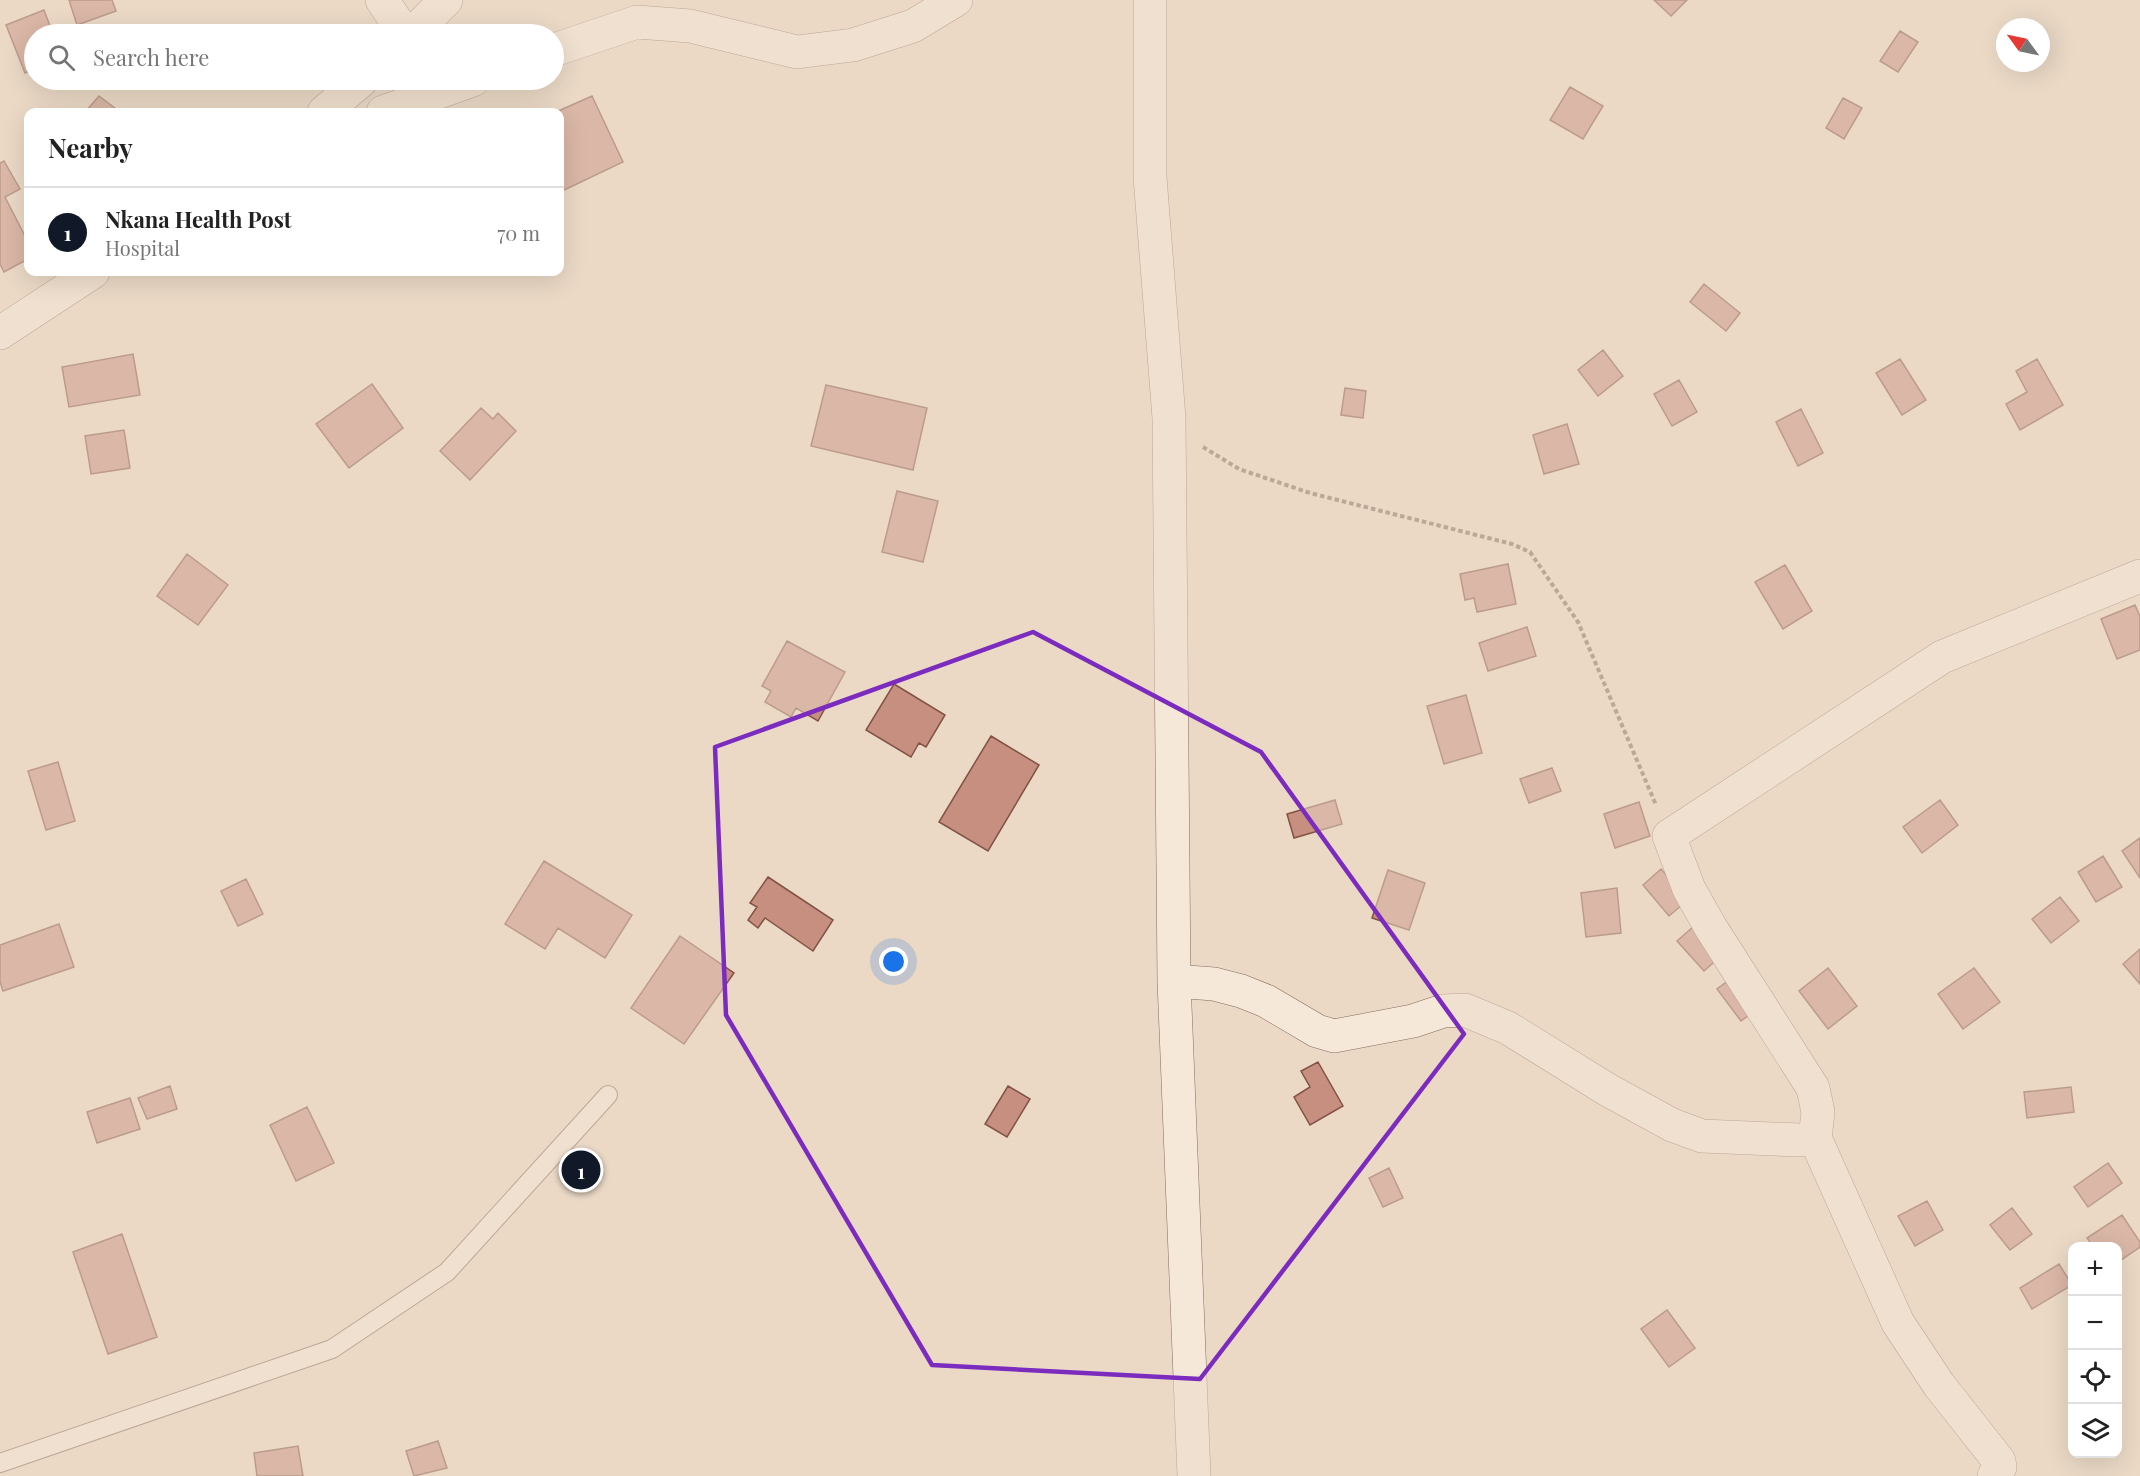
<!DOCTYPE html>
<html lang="en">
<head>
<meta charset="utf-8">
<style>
  :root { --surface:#fff; --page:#f6f6f6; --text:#222; --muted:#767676; --line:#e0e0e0; --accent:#111827 }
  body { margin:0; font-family:"Playfair Display",serif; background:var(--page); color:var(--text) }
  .controls { position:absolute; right:18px; bottom:18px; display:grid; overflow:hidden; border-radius:12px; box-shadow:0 6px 24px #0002 }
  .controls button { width:54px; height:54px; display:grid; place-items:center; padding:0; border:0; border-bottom:2px solid var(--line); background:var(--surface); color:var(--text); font:30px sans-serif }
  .compass { position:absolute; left:1996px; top:18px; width:54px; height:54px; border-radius:50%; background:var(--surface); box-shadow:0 6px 24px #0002; rotate:303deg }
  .you { position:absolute; left:894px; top:962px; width:21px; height:21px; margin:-15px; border:4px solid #fff; border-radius:50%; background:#1a73e8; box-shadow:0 0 0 9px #1a73e833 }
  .badge { display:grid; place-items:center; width:39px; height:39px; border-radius:50%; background:var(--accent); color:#fff; font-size:20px; font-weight:700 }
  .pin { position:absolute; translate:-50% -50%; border:3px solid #fff; box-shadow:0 2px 6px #0006 }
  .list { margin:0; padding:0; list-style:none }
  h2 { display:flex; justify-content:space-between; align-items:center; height:78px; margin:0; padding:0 24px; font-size:26px }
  h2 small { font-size:20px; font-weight:400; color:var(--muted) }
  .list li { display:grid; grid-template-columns:39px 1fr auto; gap:18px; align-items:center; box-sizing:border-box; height:90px; padding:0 24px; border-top:2px solid var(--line) }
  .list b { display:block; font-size:22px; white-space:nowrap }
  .list p { margin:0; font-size:20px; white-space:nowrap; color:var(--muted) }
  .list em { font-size:20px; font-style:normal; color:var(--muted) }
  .icon { flex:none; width:33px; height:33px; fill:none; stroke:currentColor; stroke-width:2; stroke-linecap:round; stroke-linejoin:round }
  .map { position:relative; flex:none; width:2140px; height:1476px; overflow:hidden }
  .search { position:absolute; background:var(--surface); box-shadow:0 6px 24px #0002; left:24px; top:24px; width:540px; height:66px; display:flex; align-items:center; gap:15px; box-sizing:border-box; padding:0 21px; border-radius:33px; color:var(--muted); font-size:22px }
  .panel { position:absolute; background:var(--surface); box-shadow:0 6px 24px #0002; left:24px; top:108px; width:540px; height:168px; border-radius:12px }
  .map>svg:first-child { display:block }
</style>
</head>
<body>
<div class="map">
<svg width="2140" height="1476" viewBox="0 0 2140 1476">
  <rect width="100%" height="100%" fill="#ebd9c6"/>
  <path fill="#c68f7f" stroke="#825245" stroke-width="1.5" d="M69 0H112L116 11 77 25Z
    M1654 0H1687L1671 16Z
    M44 10 53 34H34V69L25 73 6 25Z
    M1900 31 1918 42 1898 72 1880 61Z
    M1570 87 1603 106 1583 139 1550 120Z
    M99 96 120 112H85Z
    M592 96 623 162 560 192V112H556Z
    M1843 98 1862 108 1844 139 1826 128Z
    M4 161 20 189 5 197 28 242V259L4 272 0 264V163Z
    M1704 284 1740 313 1726 331 1690 302Z
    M1603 350 1623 376 1598 396 1578 370Z
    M133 354 140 395 69 407 62 367Z
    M1900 359 1926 400 1902 415 1876 373Z
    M2037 359 2063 405 2020 430 2006 404 2027 392 2016 371Z
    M1679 380 1697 412 1672 426 1654 394Z
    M372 384 403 428 349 468 316 424Z
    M826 385 927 408 913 470 811 446Z
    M1345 388 1366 391 1363 418 1341 415Z
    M481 408 493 419 498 413 516 431 470 480 440 451Z
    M1801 409 1823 453 1798 466 1776 422Z
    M1567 424 1579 464 1544 474 1533 435Z
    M124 430 130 468 91 474 85 436Z
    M897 491 938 501 923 562 882 552Z
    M187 554 228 585 198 625 157 596Z
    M1508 564 1516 604 1477 612 1474 598 1465 600 1460 574Z
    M1785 565 1812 611 1783 629 1755 582Z
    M2135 605 2140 616V650L2117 659 2101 619Z
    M1527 627 1536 656 1488 671 1479 643Z
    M787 641 845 672 818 721 796 708 791 717 765 702 771 691 762 686Z
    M894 684 945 715 926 747 919 743 911 757 866 730Z
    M1466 695 1482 753 1444 764 1427 706Z
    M991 736 1039 765 988 851 939 822Z
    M58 762 75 821 46 830 28 771Z
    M1552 768 1561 791 1529 803 1520 779Z
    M1335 800 1342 824 1294 838 1287 814Z
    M1940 800 1958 825 1922 853 1903 827Z
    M1639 802 1650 836 1615 848 1604 814Z
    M2140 838V878L2122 851Z
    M2103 856 2122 887 2096 902 2078 872Z
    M544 861 632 915 605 958 558 928 545 949 505 924Z
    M1661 869 1688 900 1669 916 1643 885Z
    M1388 870 1425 883 1409 930 1372 918Z
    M768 877 833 920 813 951 765 918 758 928 748 920 757 907 750 903Z
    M246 879 263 914 238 926 221 891Z
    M1617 888 1621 933 1586 937 1581 893Z
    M2060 897 2079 921 2051 943 2032 919Z
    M59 924 74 967 3 991 0 982V945Z
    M1694 926 1721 956 1704 971 1677 941Z
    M680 936 734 973 684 1044 631 1008Z
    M2140 949V984L2123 964Z
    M1828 968 1857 1006 1828 1029 1799 991Z
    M1974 968 2000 1002 1963 1029 1938 994Z
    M1736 975 1760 1007 1741 1021 1717 989Z
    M1318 1062 1343 1106 1310 1125 1294 1097 1310 1087 1301 1071Z
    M170 1086 177 1109 147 1119 138 1098Z
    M1008 1086 1030 1099 1007 1137 985 1124Z
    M2071 1087 2074 1112 2027 1118 2024 1092Z
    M130 1098 140 1129 97 1143 87 1112Z
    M307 1107 334 1163 296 1181 270 1125Z
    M2108 1163 2122 1183 2088 1207 2074 1187Z
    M1389 1168 1403 1198 1383 1207 1369 1178Z
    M1927 1201 1943 1230 1915 1246 1898 1216Z
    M2012 1208 2032 1234 2010 1250 1990 1225Z
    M2122 1215 2140 1242V1247L2118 1262V1246H2093L2087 1238Z
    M122 1234 157 1337 108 1354 73 1252Z
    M2059 1264 2072 1285 2032 1309 2020 1288Z
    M1667 1310 1695 1348 1669 1367 1641 1329Z
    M438 1441 447 1468 414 1476 406 1451Z
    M298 1446 303 1476H257L254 1453Z"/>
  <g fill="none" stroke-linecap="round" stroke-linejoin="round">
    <defs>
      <path id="service" d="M0 1463 332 1349 447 1272 608 1095"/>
      <path id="minor" d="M382 0 405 34
        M1150 0V177L1169 418 1174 981 1194 1476
        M412 34 446 0
        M554 50 637 22 690 26 797 52 853 45 913 26 956 0
        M324 112 362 80
        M383 112 473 80
        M0 333 93 272
        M1174 981 1214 984 1241 991 1266 1001 1317 1031 1334 1036 1413 1021 1443 1011 1465 1010 1508 1028 1608 1090 1672 1125 1702 1136 1799 1140 1815 1138 1898 1323 1939 1385 1999 1461 2000 1467 1994 1476
        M1815 1138 1818 1112 1813 1088 1711 928 1689 889 1669 836 1942 657 2140 576"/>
    </defs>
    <use href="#service" stroke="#856b5d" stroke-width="20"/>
    <use href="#minor" stroke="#856b5d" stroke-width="34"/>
    <path stroke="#856b5d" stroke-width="4" stroke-dasharray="4.5 3" stroke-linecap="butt" d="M1203 447 1239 469 1310 493 1512 544 1530 552 1578 622 1656 805"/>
    <use href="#service" stroke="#f6e8d9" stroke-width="18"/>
    <use href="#minor" stroke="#f6e8d9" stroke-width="33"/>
  </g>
  <path d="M0 0H2140V1476H0ZM1033 632 1261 752 1464 1034 1200 1379 932 1365 726 1015 715 747Z" fill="#ebd9c6" fill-opacity=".55" fill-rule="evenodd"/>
  <path fill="none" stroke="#7b2cbf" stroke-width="4.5" stroke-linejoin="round" d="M1033 632 1261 752 1464 1034 1200 1379 932 1365 726 1015 715 747Z"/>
</svg>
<div class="controls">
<button>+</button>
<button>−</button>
<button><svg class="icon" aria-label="locate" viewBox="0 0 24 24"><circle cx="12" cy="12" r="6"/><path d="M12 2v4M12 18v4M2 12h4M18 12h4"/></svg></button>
<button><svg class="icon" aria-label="layers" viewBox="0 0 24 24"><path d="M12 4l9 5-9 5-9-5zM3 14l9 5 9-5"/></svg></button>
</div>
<svg class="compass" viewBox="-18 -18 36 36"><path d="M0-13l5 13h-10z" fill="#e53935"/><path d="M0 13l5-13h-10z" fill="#767676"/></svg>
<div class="you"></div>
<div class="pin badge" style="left:581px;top:1170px">1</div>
<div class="search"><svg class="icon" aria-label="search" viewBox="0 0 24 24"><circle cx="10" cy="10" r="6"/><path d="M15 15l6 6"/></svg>Search here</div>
<section class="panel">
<h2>Nearby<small></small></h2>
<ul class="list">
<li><span class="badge">1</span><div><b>Nkana Health Post</b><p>Hospital</p></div><em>70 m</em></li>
</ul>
</section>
</div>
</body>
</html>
